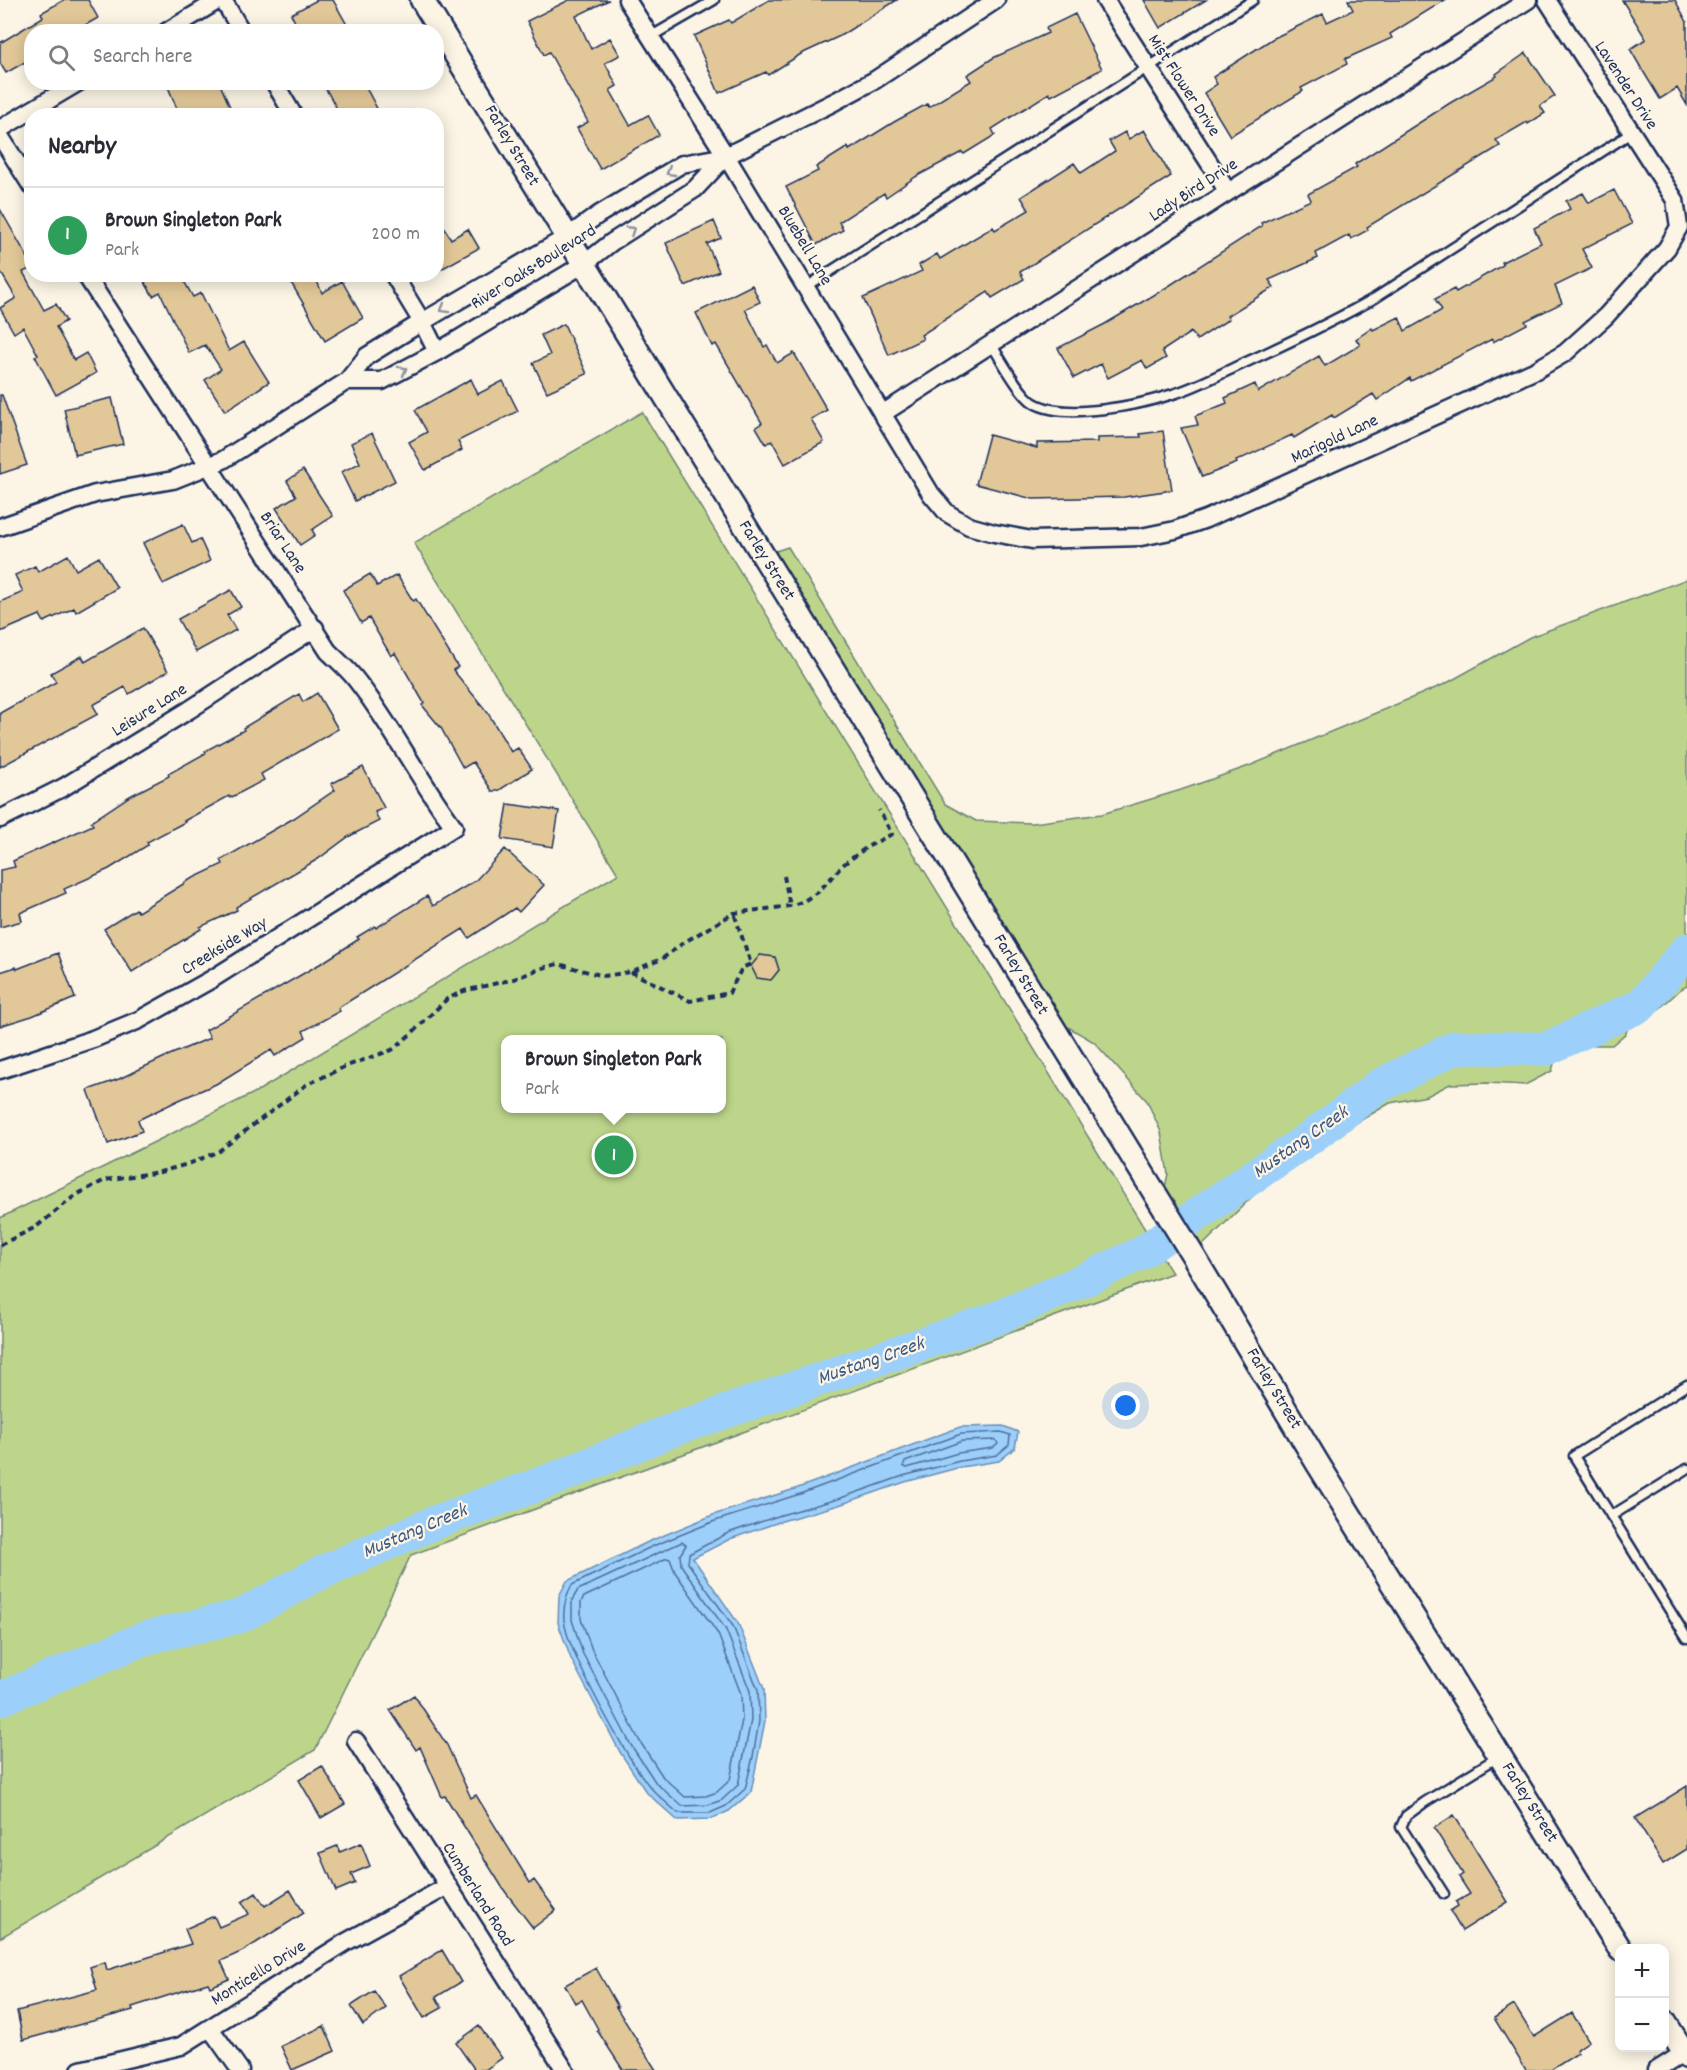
<!DOCTYPE html>
<html lang="en">
<head>
<meta charset="utf-8">
<style>
  :root { --surface:#fff; --page:#f2f2f3; --text:#2b2b33; --muted:#7c7c81; --line:#e1e1e2; --accent:#c8321e }
  body { margin:0; font-family:Dekko,sans-serif; background:var(--page); color:var(--text) }
  .controls { position:absolute; right:18px; bottom:18px; display:grid; overflow:hidden; border-radius:12px; box-shadow:0 3px 15px #0003 }
  .controls button { width:54px; height:54px; display:grid; place-items:center; padding:0; border:0; border-bottom:2px solid var(--line); background:var(--surface); color:var(--text); font:30px sans-serif }
  .you { position:absolute; left:1126px; top:1406px; width:21px; height:21px; margin:-15px; border:4px solid #fff; border-radius:50%; background:#1a73e8; box-shadow:0 0 0 9px #1a73e833 }
  .badge { display:grid; place-items:center; width:39px; height:39px; border-radius:50%; background:var(--accent); color:#fff; font-size:20px; font-weight:700 }
  .pin { position:absolute; translate:-50% -50%; border:3px solid #fff; box-shadow:0 2px 6px #0006 }
  .popup { position:absolute; left:501px; top:1035px; width:225px; height:78px; box-sizing:border-box; display:grid; place-content:center; border-radius:12px; background:var(--surface); filter:drop-shadow(0 2px 4px #0005); font-size:20px; white-space:nowrap; color:var(--muted) }
  .popup b { font-size:22px; color:var(--text) }
  .popup::after { content:''; position:absolute; left:50%; top:100%; margin-left:-12px; border:12px solid transparent; border-top-color:var(--surface) }
  .list { margin:0; padding:0; list-style:none }
  h2 { display:flex; justify-content:space-between; align-items:center; height:78px; margin:0; padding:0 24px; font-size:26px }
  h2 small { font-size:20px; font-weight:400; color:var(--muted) }
  .list li { display:grid; grid-template-columns:39px 1fr auto; gap:18px; align-items:center; box-sizing:border-box; height:96px; padding:0 24px; border-top:2px solid var(--line) }
  .list b { display:block; font-size:22px; white-space:nowrap }
  .list p { margin:0; font-size:20px; white-space:nowrap; color:var(--muted) }
  .list em { font-size:20px; font-style:normal; color:var(--muted) }
  .icon { flex:none; width:33px; height:33px; fill:none; stroke:currentColor; stroke-width:2; stroke-linecap:round; stroke-linejoin:round }
  .map { position:relative; flex:none; width:1687px; height:2070px; overflow:hidden }
  .search { position:absolute; background:var(--surface); box-shadow:0 3px 15px #0003; left:24px; top:24px; width:420px; height:66px; display:flex; align-items:center; gap:15px; box-sizing:border-box; padding:0 21px; border-radius:24px; color:var(--muted); font-size:22px }
  .panel { position:absolute; background:var(--surface); box-shadow:0 3px 15px #0003; left:24px; top:108px; width:420px; height:174px; border-radius:24px }
  .map>svg:first-child { display:block }
</style>
</head>
<body>
<div class="map">
<svg width="1687" height="2070" viewBox="0 0 1687 2070">
  <rect width="100%" height="100%" fill="#fcf5e5"/>
  <filter id="ink" filterUnits="userSpaceOnUse"><feTurbulence type="fractalNoise" baseFrequency=".0167" numOctaves="2"/><feDisplacementMap in="SourceGraphic" scale="12" xChannelSelector="R" yChannelSelector="G"/><feConvolveMatrix kernelMatrix="1 2 1 2 8 2 1 2 1" color-interpolation-filters="sRGB"/></filter>
  <g filter="url(#ink)">
    <path fill="#bdd58b" stroke="#6c8274" stroke-width="1.5" fill-rule="evenodd" d="M642 412 1172 1273 411 1555 315 1750 0 1938V1218L256 1092 618 874 414 543ZM506 1040H722V1108H506Z
      M788 547 945 804 976 821 1033 823 1102 814 1181 790 1249 766 1445 684 1530 637 1687 579V986L1681 989 1659 1009 1632 1016 1626 1033 1612 1045H1593L1576 1028 1561 1038 1552 1071 1525 1085 1487 1083 1450 1084 1427 1096 1390 1103 1348 1128 1305 1134 1264 1185 1201 1247 1186 1216 1164 1191 1168 1174 1161 1132 1147 1101 1094 1042 1056 1020 773 552Z"/>
    <path fill="#9ccff9" stroke="#688fbb" stroke-width="1.5" d="M1003 1426 1018 1432 1015 1448 999 1461 961 1467 905 1482 839 1505 782 1521 730 1539 693 1558 738 1623 764 1689 765 1721 751 1792 729 1811 711 1819 677 1820 646 1792 620 1752 571 1659 558 1623 559 1596 567 1581 650 1541 713 1515 798 1488 960 1427Z"/>
    <g fill="none" stroke-linecap="round" stroke-linejoin="round">
      <path stroke="#4f6f9c" stroke-width="1.5" d="M1001 1432 1010 1435 1009 1445 997 1455 960 1461 903 1476 838 1499 781 1515 728 1533 689 1554 688 1563 733 1626 758 1690 759 1721 753 1757 745 1789 726 1806 710 1813H678C669 1805 659 1797 651 1788 629 1763 567 1651 564 1620 563 1607 565 1597 572 1585L653 1546 715 1521 800 1494 961 1434Z
        M996 1440 998 1444 993 1448 958 1453 907 1468 903 1466 905 1462 962 1441Z
        M682 1542 686 1545 680 1555 681 1565 726 1630 750 1691 751 1720 738 1785 722 1800 708 1805 682 1806 656 1783 631 1745 583 1654 572 1620V1600L578 1590Z
        M667 1558 670 1559 675 1572 718 1634 741 1694 742 1720 730 1780 717 1792 706 1796 685 1797 663 1777 639 1740 592 1650 581 1619V1602L584 1597Z"/>
      <path stroke="#9ccff9" stroke-width="34" d="M0 1699 145 1638 241 1616 312 1577 433 1523 559 1477 667 1432 997 1318 1084 1280 1141 1253 1314 1135 1379 1086 1456 1047 1546 1049 1641 1005 1687 950"/>
    </g>
    <path fill="#e2c898" stroke="#1b2f5e" stroke-width="1.5" d="M64 0H88L98 18 73 32H32V58L6 73 0 63V43L43 17 41 13Z
      M317 0H333L351 32H300L291 14Z
      M569 0H609L576 16 591 49 610 38 620 55 605 63 617 86 610 90 630 125 648 115 659 135 600 169 577 128 588 122 549 52 544 55 527 21Z
      M769 0H897L840 36 801 54 768 75 766 72 719 93 694 36 729 20 731 23Z
      M1144 0H1206L1160 28Z
      M1348 0H1445L1390 34 1392 38 1345 59 1347 64 1301 88 1303 91 1230 136 1204 93 1217 84 1213 77 1272 39 1323 14 1327 22 1353 10Z
      M1622 0H1675L1687 22V105L1677 88 1660 99 1640 66 1630 49 1646 39Z
      M1075 14 1102 69 1051 96 1049 93 992 129 995 135 964 154 962 152 917 176 886 197 884 193 839 222 843 230 816 245 786 187 818 171 816 167 848 147 849 150 894 122 927 104 929 107 971 81 967 75 993 58 1048 33 1046 28Z
      M1526 53 1555 96 1540 106 1545 113 1528 124 1527 122 1496 140 1500 146 1367 227 1368 230 1351 239 1349 235 1316 253 1318 258 1269 280 1274 287 1227 316 1229 319 1197 340 1191 332 1162 351 1166 358 1147 369 1142 360 1108 378 1101 364 1074 378 1058 348 1105 324 1164 289 1262 226 1261 223 1311 200 1308 194 1357 167 1355 164 1450 103 1497 76 1496 74Z
      M166 82H219L234 116H180Z
      M322 82H363L381 116H341Z
      M1144 130 1171 176 1020 272 1024 279 992 298 988 292 921 335 923 339 889 355 863 298 922 271 919 265 937 254 940 259 993 227 995 230 1029 210 1021 197 1074 163 1081 173 1115 151 1109 141 1125 132 1129 139Z
      M1614 190 1632 224 1582 249 1592 268 1555 286 1562 303 1525 321 1527 324 1493 342 1492 339 1411 381 1410 378 1377 400 1373 394 1334 418 1332 415 1294 438 1292 435 1236 461 1237 463 1202 477 1181 428 1198 425 1195 416 1227 403 1225 398 1255 384 1258 392 1319 356 1325 366 1360 345 1356 339 1372 328 1373 330 1399 317 1405 331 1442 310 1435 299 1454 289 1456 292 1503 265 1502 262 1541 243 1534 228 1570 209 1566 201 1583 193 1589 203Z
      M0 209 32 265V268L23 272 44 310 56 304 66 321 56 327 74 360 86 353 96 373 56 395 35 356 38 355 23 327 14 333 0 308 16 298 0 271Z
      M436 214 451 239 468 229 479 248 436 272Z
      M714 221 721 238 707 244 719 271 685 286 666 243Z
      M140 274H180L193 297 201 293 229 351 244 342 269 382 225 411 205 380 221 369 205 345 189 353 160 292 153 296Z
      M286 274H314L322 293 342 281 363 318 325 341Z
      M752 285 760 302 745 309 764 347 767 345 777 363 794 353 827 410 811 419 824 442 785 464 772 441 766 444 756 427 762 423 716 344 712 346 696 313Z
      M564 324 587 374 547 392 533 363 550 355 541 335Z
      M471 379 478 394 503 381 518 411 458 441 462 450 425 470 409 442 427 432 415 410Z
      M0 395H2L27 465 0 474Z
      M112 398 123 444 75 455 64 409Z
      M1163 431 1172 490 1124 497 1033 499 976 484 989 435 1037 448V443L1097 442V438L1141 437 1140 434Z
      M372 433 395 481 355 501 341 472 360 463 351 443Z
      M303 470 333 516 312 530 315 535 300 545 276 508 296 496 287 481Z
      M183 524 192 543 200 539 210 561 163 584 143 543Z
      M68 555 76 570 99 557 117 588 76 612 74 608 44 622 40 615 0 632V602L23 592 15 575 35 566 38 572Z
      M370 574 377 586 397 575 413 601 416 599 458 667 453 670 488 713 511 752 518 748 532 769 498 791H492L473 762 463 768 441 728 422 705 424 703 395 653 391 656 369 618 361 623 343 590Z
      M231 590 241 607 227 615 236 630 196 652 178 619Z
      M143 628 168 671 129 694 125 687 93 705 98 714 0 767V713L56 682 51 673 82 656 85 662Z
      M317 693 338 729 261 774 264 780 230 798 229 796 184 821 185 822 147 842 148 845 109 869 64 889 66 893 20 913 22 921 0 927V870L15 867 13 861 93 825 91 822 130 796 169 776 168 774 206 753 205 751 244 730 243 728 299 694 303 702Z
      M363 767 384 808 375 812 379 821 348 837 318 859 236 907 237 910 200 927 201 929 132 972 104 929 136 909 138 912 185 883V882L223 864 221 860 294 818 335 790 331 784Z
      M508 804 559 811 553 847 502 839Z
      M505 849 544 885 519 912 515 908 469 938 463 929 338 1008 340 1011 303 1031 306 1037 275 1056 271 1050 216 1084 179 1100 138 1120 142 1131 108 1144 88 1090 119 1079 167 1056 210 1038 206 1030 325 961 359 939 357 937 375 926 376 928 427 896 433 906 475 881Z
      M58 953 75 998 32 1016 0 1026V972L16 967 17 969Z
      M760 955 775 957 779 970 771 980 757 978 751 966Z
      M414 1695 447 1745 471 1798 476 1795 530 1883 534 1880 556 1910 533 1928 504 1890 445 1796 442 1797 420 1747 416 1750 390 1710Z
      M322 1766 345 1804 321 1818 299 1780Z
      M1687 1786V1849L1663 1864 1635 1818Z
      M1454 1815 1508 1902 1462 1931 1450 1911 1458 1906 1456 1902 1470 1894 1459 1877 1463 1874 1434 1828Z
      M361 1843 370 1866 351 1874 355 1883 336 1891 320 1853 337 1846 340 1852Z
      M290 1890 304 1913 243 1951 221 1961 229 1979 210 1987 208 1983 132 2007 133 2010 23 2040 17 2011 97 1990 90 1967 105 1962 107 1970 191 1944 185 1929 214 1916 219 1927 249 1914 242 1902 256 1893 265 1906Z
      M442 1950 461 1982 436 1997 442 2008 424 2018 399 1976Z
      M596 1968 618 2007H616L656 2070H623L597 2030 598 2029 582 2000 575 2003 565 1985Z
      M374 1991 386 2008 363 2025 351 2006Z
      M1514 2005 1534 2037 1572 2013 1589 2041 1576 2050 1578 2053 1551 2070H1526L1494 2018Z
      M324 2026 335 2051 292 2070 281 2046Z
      M479 2026 502 2058 485 2070H475L456 2043Z"/>
    <g fill="none" stroke-linecap="round" stroke-linejoin="round">
      <defs>
        <path id="lane" d="M650 37 714 0
          M806 287 1253 0
          M991 344C1001 359 1020 395 1034 403 1065 421 1140 405 1173 394 1196 387 1218 375 1240 365 1286 344 1331 323 1375 298L1631 133
          M1687 1385 1574 1456 1687 1638
          M1611 1516 1687 1469
          M1444 1894 1401 1827 1406 1816 1425 1802 1498 1757"/>
        <path id="street" d="M223 0 242 32
          M627 0 726 156 931 494 947 513 969 526 994 533 1032 540 1141 537 1175 530 1206 519 1536 370 1565 353 1606 316 1667 248 1679 227 1675 200 1547 0
          M1105 0 1228 192
          M166 32 219 0
          M274 82 294 116
          M0 129 79 82
          M0 136 32 187
          M393 274 422 322 437 352
          M347 381H382L437 352 584 264 612 242 695 189 726 156 834 102 875 80 996 0
          M882 414 1528 0
          M0 527 95 494 173 480 223 460 347 381 367 356 422 322 567 237 598 215 682 164 726 156
          M0 819 64 787 189 710 315 628
          M0 1070 93 1039 139 1020 212 979 454 827C419 780 393 727 357 681 349 670 338 661 328 651L85 274
          M356 1741 565 2070
          M210 2028 240 2070
          M80 2070 181 2046 346 1942 448 1886
          M1657 2070 1687 2051"/>
        <path id="secondary" d="M422 0 1194 1257 1318 1464 1620 1949
          M1664 2021 1687 2057"/>
      </defs>
      <use href="#lane" stroke="#1b2f5e" stroke-width="13"/>
      <use href="#street" stroke="#1b2f5e" stroke-width="21"/>
      <use href="#secondary" stroke="#1b2f5e" stroke-width="27"/>
      <path stroke="#1b2f5e" stroke-width="4" stroke-dasharray="6 4.5" stroke-linecap="butt" d="M784 876 790 906
        M631 972 690 1001 729 993 742 968 751 964 734 913
        M0 1245 36 1227 76 1195 105 1180 160 1172 191 1163 219 1151 306 1085 344 1067 392 1050 412 1033 447 999 464 991 514 979 539 969 558 964 604 976 630 972 662 959 683 943 734 913 790 906 804 901 818 892 844 864 867 847 892 834 879 810"/>
      <use href="#lane" stroke="#fcf5e5" stroke-width="8"/>
      <use href="#street" stroke="#fcf5e5" stroke-width="16"/>
      <use href="#secondary" stroke="#fcf5e5" stroke-width="22"/>
    </g>
    <defs><path id="oneway-chevron" d="M-2-3.5L2.5 0L-2 3.5" fill="none" stroke-width="1.6" stroke-linecap="round" stroke-linejoin="round" transform="scale(1.5)"/></defs>
    <g stroke="#8c92a2">
      <use href="#oneway-chevron" transform="translate(670 172) rotate(149)"/>
      <use href="#oneway-chevron" transform="translate(631 230) rotate(-33)"/>
      <use href="#oneway-chevron" transform="translate(444 309) rotate(150)"/>
      <use href="#oneway-chevron" transform="translate(403 370) rotate(-29)"/>
    </g>
  </g>
  <g text-anchor="middle" dominant-baseline="central" stroke-width="4.5" stroke-linejoin="round" paint-order="stroke">
    <g font-size="18" fill="#1b2f5e" stroke="#fcf5e5">
      <text transform="translate(1183 86) rotate(57)">Mist Flower Drive</text>
      <text transform="translate(1625 86) rotate(57)">Lavender Drive</text>
      <text transform="translate(511 146) rotate(59)">Farley Street</text>
      <text transform="translate(1194 191) rotate(-33)">Lady Bird Drive</text>
      <text transform="translate(804 246) rotate(59)">Bluebell Lane</text>
      <text transform="translate(534 268) rotate(-32)">River Oaks Boulevard</text>
      <text transform="translate(1335 440) rotate(-25)">Marigold Lane</text>
      <text transform="translate(282 543) rotate(57)">Briar Lane</text>
      <text transform="translate(766 561) rotate(58)">Farley Street</text>
      <text transform="translate(150 711) rotate(-32)">Leisure Lane</text>
      <text transform="translate(225 947) rotate(-31)">Creekside Way</text>
      <text transform="translate(1020 975) rotate(59)">Farley Street</text>
      <text transform="translate(1273 1389) rotate(59)">Farley Street</text>
      <text transform="translate(1529 1803) rotate(58)">Farley Street</text>
      <text transform="translate(477 1895) rotate(58)">Cumberland Road</text>
      <text transform="translate(259 1974) rotate(-32)">Monticello Drive</text>
    </g>
    <g font-size="20" font-style="italic" fill="#3b5785" stroke="#fcf5e5">
      <text transform="translate(1301 1143) rotate(-35)">Mustang Creek</text>
      <text transform="translate(871 1362) rotate(-19)">Mustang Creek</text>
      <text transform="translate(415 1532) rotate(-23)">Mustang Creek</text>
    </g>
  </g>
</svg>
<div class="controls">
<button>+</button>
<button>−</button>
</div>
<div class="you"></div>
<div class="pin badge" style="left:614px;top:1155px;background:#2e9e5b">1</div>
<div class="popup"><b>Brown Singleton Park</b>Park</div>
<div class="search"><svg class="icon" aria-label="search" viewBox="0 0 24 24"><circle cx="10" cy="10" r="6"/><path d="M15 15l6 6"/></svg>Search here</div>
<section class="panel">
<h2>Nearby<small></small></h2>
<ul class="list">
<li><span class="badge" style="background:#2e9e5b">1</span><div><b>Brown Singleton Park</b><p>Park</p></div><em>200 m</em></li>
</ul>
</section>
</div>
</body>
</html>
